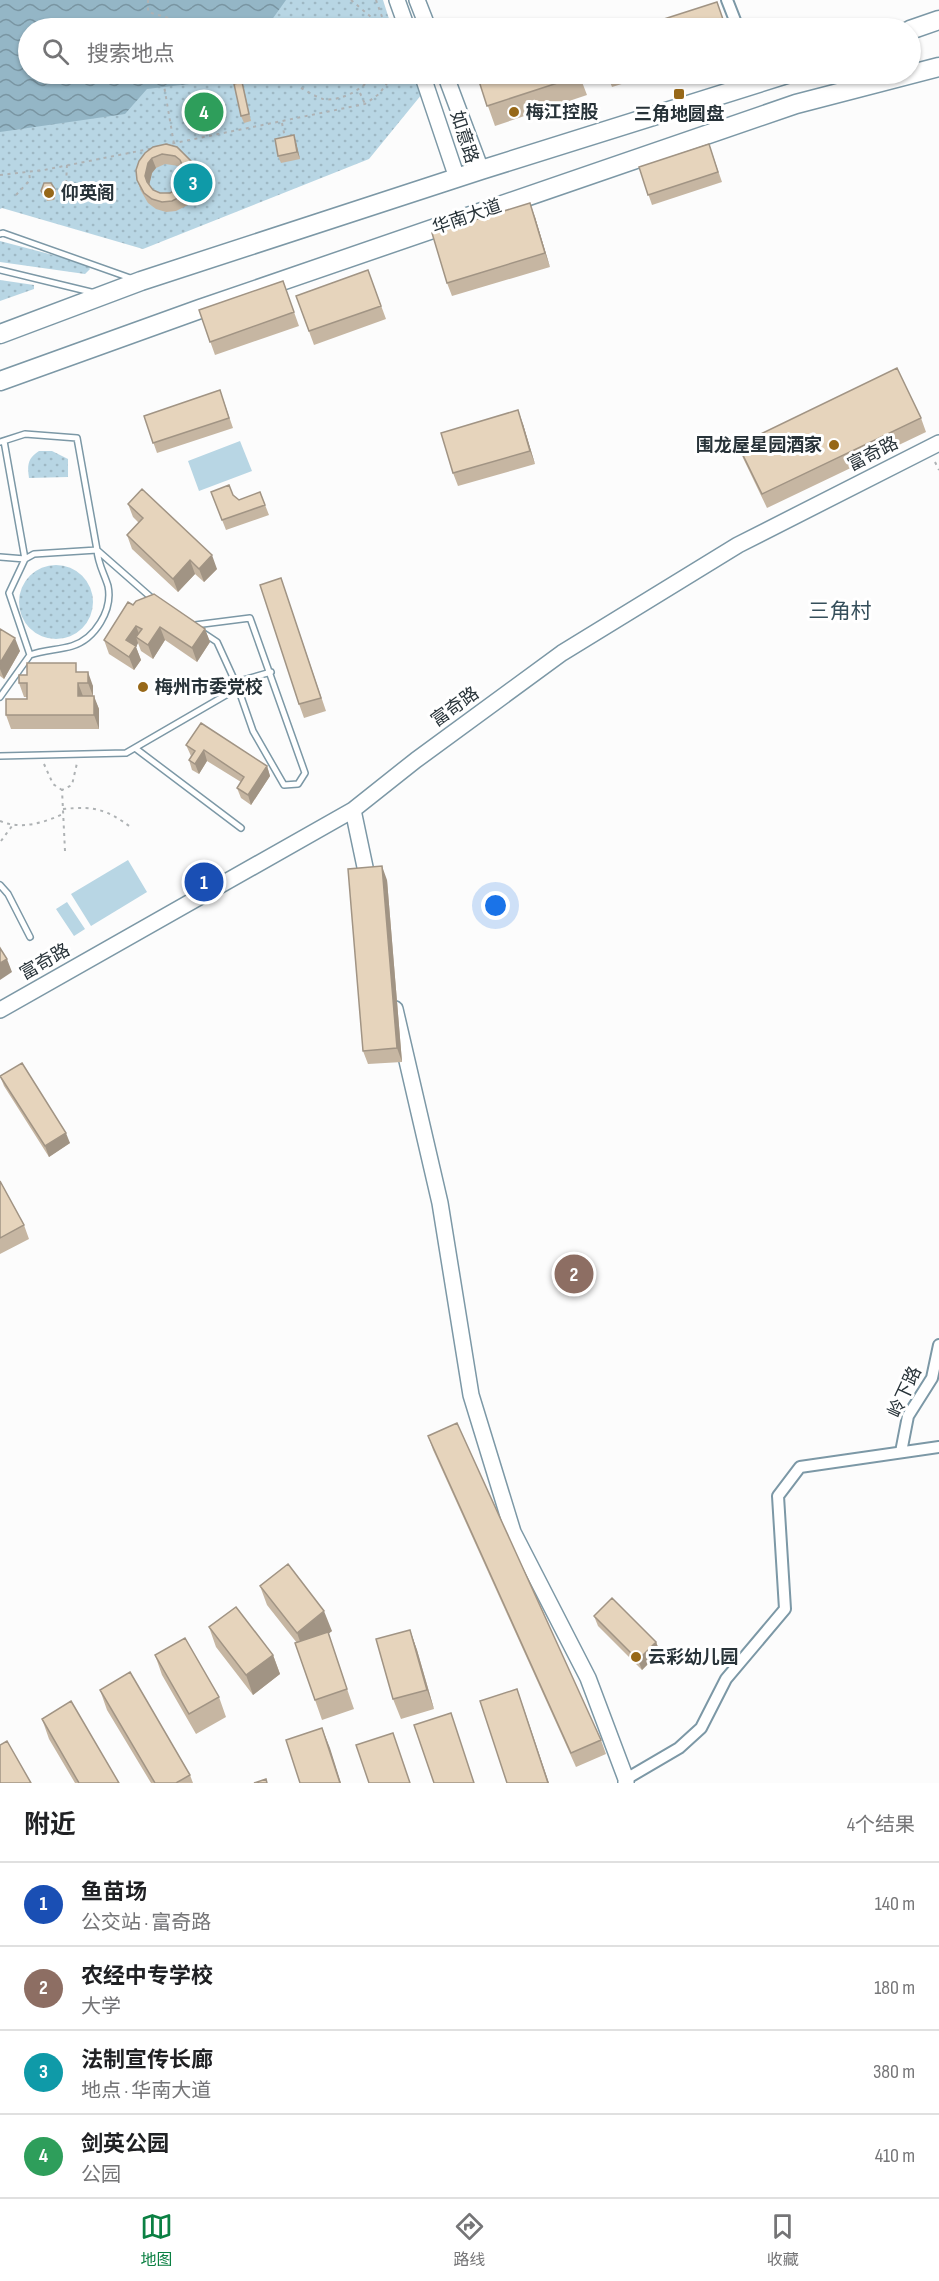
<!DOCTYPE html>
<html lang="zh">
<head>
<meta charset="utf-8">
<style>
  :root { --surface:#fff; --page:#f2f2f2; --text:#202124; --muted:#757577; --line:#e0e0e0; --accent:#0b8043 }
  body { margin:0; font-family:"Sofia Sans Condensed","Noto Sans SC",sans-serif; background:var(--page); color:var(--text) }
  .you { position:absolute; left:496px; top:906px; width:21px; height:21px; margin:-15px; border:4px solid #fff; border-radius:50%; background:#1a73e8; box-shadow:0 0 0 9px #1a73e833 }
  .badge { display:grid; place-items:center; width:39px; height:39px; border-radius:50%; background:var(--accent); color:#fff; font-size:20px; font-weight:700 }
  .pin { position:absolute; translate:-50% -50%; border:3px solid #fff; box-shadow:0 2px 6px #0006 }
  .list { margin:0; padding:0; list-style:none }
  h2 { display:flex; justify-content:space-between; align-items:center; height:78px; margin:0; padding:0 24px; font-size:26px }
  h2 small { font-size:20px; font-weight:400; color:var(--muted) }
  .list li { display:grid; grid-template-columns:39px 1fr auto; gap:18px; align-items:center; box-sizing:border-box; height:84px; padding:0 24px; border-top:2px solid var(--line) }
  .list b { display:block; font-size:22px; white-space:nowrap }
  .list p { margin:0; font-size:20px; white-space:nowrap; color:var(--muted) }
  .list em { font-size:20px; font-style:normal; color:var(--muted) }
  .icon { flex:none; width:33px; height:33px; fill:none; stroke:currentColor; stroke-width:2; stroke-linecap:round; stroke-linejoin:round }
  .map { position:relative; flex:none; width:939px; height:1783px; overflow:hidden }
  .search { position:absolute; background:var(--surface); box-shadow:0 2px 4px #0004; left:18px; right:18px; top:18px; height:66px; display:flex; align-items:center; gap:15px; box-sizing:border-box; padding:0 21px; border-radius:33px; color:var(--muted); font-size:22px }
  .sheet { height:414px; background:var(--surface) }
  nav { display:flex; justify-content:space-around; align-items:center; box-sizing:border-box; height:84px; border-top:2px solid var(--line); background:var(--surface); font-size:16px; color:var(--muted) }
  nav a { display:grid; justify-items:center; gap:3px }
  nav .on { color:var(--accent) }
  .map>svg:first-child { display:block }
</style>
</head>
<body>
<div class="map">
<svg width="939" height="1783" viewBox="0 0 939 1783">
  <defs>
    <pattern id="grass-dots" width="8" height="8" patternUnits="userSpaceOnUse" patternTransform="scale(1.5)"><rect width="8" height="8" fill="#b8d6e4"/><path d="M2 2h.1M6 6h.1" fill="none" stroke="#9eb8c4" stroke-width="1.8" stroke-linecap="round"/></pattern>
    <pattern id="water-waves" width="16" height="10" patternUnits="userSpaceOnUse" patternTransform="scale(1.5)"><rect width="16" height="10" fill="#94b6c6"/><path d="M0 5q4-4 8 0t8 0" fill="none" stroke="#7995a2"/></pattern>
  </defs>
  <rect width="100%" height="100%" fill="#fcfcfc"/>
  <path fill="url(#grass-dots)" d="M0 0H383L392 28H28V74H411L422 94 369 159 143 249 2 208 0 209Z
    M0 241 87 264 90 269 85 274 0 262Z
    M0 280 34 285V289L0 301Z
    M39 451H52L68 459V477L29 478C27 465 28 458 39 451Z
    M19 602a37 37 0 1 1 74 0a37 37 0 1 1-74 0Z"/>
  <path fill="#b8d6e4" d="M240 441 252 471 199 491 188 461Z
    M128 860 147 892 91 926 71 894Z
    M67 902 85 929 74 936 56 909Z"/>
  <path fill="url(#water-waves)" d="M0 0H286L266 28H28V74H238L231 79 147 89 125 114 0 132Z"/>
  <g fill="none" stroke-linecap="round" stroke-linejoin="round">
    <defs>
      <path id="lane" d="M0 234 3 233 133 279
        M0 270 95 293
        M0 442 25 434 77 438 97 550 154 600
        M0 557 25 559 34 554 97 550C98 564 104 573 108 586 113 610 95 639 72 646 58 650 44 650 30 655
        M195 625 250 618 305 773 298 784 284 785 253 731 238 688
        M236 682 271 672
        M0 697 30 655 9 593 25 559 4 441
        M135 748 241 828
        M0 756 126 753 238 688 217 642 202 632
        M0 885 8 894 30 937"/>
      <path id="street" d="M727 0 738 28
        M901 1452 908 1416 932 1378 939 1345
        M626 1779 679 1748 701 1728 726 1679 785 1609 778 1496 800 1467 939 1447"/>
      <path id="secondary" d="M397 0 407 28
        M417 0 428 28
        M422 74 457 178
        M445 74 481 170
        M353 810 369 886
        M395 1009 440 1203 471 1395 513 1532 588 1678 626 1779V1783
        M0 1010 353 810 416 760 562 653 738 545 939 443"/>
      <path id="primary" d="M910 30 939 20
        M0 334 141 281 481 170 787 74
        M0 381 200 309 796 104 939 67"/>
    </defs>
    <use href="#lane" stroke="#7c98a6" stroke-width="8"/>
    <use href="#street" stroke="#7c98a6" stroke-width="14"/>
    <use href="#secondary" stroke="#7c98a6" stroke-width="18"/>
    <use href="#primary" stroke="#7c98a6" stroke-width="21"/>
    <path stroke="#aeb2b4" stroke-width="2" stroke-dasharray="3 4.5" stroke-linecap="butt" d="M148 0V12L172 19 174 28
      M351 0 371 17 378 28
      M376 0 386 28
      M162 74 174 144
      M301 88C307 91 316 97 323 99 342 102 364 88 375 74
      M360 93 365 104
      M282 123 285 138
      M165 145 365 104 379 94 394 74
      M67 165 66 184 69 192
      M0 175 44 170 154 148
      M16 195 30 180 29 172
      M935 462 939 470
      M44 764 53 784 62 790
      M63 809C95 806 106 809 132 828
      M0 821C21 830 43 823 63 814
      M1 841 12 826
      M65 851 62 790 72 785 77 763"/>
    <use href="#lane" stroke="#fff" stroke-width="5"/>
    <use href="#street" stroke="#fff" stroke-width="10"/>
    <use href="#secondary" stroke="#fff" stroke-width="15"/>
    <use href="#primary" stroke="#fff" stroke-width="18"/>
  </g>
  <path fill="#c6b6a2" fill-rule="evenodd" d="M579 74 587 95 495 126 478 78Z
    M607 74H654L612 87Z
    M244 89 251 121 244 123 241 116Z
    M294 135 296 142 300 159 281 163 278 156Z
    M709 144 722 182 652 205 639 167Z
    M153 147 191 161 195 172 197 184 195 195 188 205 176 211 166 212 156 209 148 203 141 191 137 180ZM165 164 179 166 184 171 183 183 176 190 170 193H160L153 190 149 185 152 173 156 168Z
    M55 189 56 193 54 200 47 201 41 191Z
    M535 217 550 267 452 296 447 283Z
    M368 270 386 319 314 345 296 296Z
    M283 281 299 326 215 355 199 310Z
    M220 390 233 428 157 453 144 416Z
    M921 418 926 432 767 508 743 458 738 445Z
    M523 424 535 464 458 486 453 473Z
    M211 492 233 495 239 500 260 492 269 515 226 530Z
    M128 504 217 569 204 582 195 574 178 592 132 549 127 535 139 523 133 517Z
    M281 578 326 711 304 718 299 704Z
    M133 605 205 629 210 642 197 662 165 640 153 659 141 651 138 643 136 647 141 660 134 670 109 654 104 640Z
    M0 629 20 651 4 679 0 676Z
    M80 672 93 686V696L99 709V729H11L6 715 27 699V697H24L19 683Z
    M186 745 267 766 270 776 251 805 241 798 237 788 241 782 207 761 199 774 192 770 189 760 191 756Z
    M387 880 402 1062 368 1064 363 1051Z
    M0 1076 70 1143 49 1157 4 1086Z
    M0 1181 24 1225 29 1239 0 1254Z
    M428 1436 601 1740 606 1754 576 1767 433 1450Z
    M260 1586 332 1631 328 1634 354 1709 322 1720 295 1643H297L267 1605Z
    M594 1616 656 1642 660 1652 642 1670 598 1626Z
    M209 1627 273 1655 280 1674 253 1695 216 1647Z
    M410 1630 417 1650 434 1709 401 1719 393 1699Z
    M155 1655 219 1697 226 1717 196 1734 162 1675Z
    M100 1690 190 1775 193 1783H151L107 1710Z
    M42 1719 119 1783H75L49 1739Z"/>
  <path fill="#a19484" d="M294 135 296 142 300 159 297 152Z
    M152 158 156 168 152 173 149 186 151 192 145 176 148 163Z
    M191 161 195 172 197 184 195 195 188 205 184 195Z
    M55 189 56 193 54 200 52 196Z
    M530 203 535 217 550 267 545 253Z
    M518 410 523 424 535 464 530 451Z
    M212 555 217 569 204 582 199 569Z
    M190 560 195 574 178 592 173 579Z
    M136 626 141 639 136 637 138 643 136 647 141 660 134 670 129 657 126 640Z
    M160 627 165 640 153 659 148 645Z
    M205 629 210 642 197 662 192 648Z
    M15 638 20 651 4 679 0 669V663Z
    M88 672 93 686V696L88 683Z
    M78 683 83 696H78Z
    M94 696 99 709V729L94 715Z
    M204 750 207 761 199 774 195 764Z
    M267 766 270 776 251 805 248 795Z
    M382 866 387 880 402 1062 397 1048Z
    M7 959 12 972 0 980V963Z
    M66 1133 70 1143 49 1157 45 1146Z
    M324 1611 332 1631 328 1634 354 1709 328 1634 304 1652 297 1633Z
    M410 1630 417 1650 434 1709 427 1690Z
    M656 1642 660 1652 642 1670 638 1660Z
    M273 1655 280 1674 253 1695 246 1675Z
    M517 1689 524 1709 549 1783H548Z
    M322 1728 330 1748 341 1783H340Z"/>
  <path fill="#e6d4bc" stroke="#a19484" stroke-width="1.5" fill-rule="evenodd" d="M717 2 726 28H636Z
    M491 74H579V76L487 106 478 78Z
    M242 82 249 114 241 116 234 84Z
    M294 135 297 152 278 156 275 139Z
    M166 144 177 147 191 161 194 173 191 185 184 195 172 201 162 202 152 199 144 193 137 180 136 170 139 161 145 153 153 147ZM162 154 175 156 180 160 184 169 183 183 176 190 170 193H160L153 190 147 182 145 176 148 163 152 158Z
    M709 144 718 172 648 195 639 167Z
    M44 183H51L55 189 52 196 45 197 41 191Z
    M530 203 545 253 447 283 432 233Z
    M368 270 381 306 309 331 296 296Z
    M283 281 294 312 210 342 199 310Z
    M897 368 921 418 762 494 738 445Z
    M220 390 229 418 153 443 144 416Z
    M518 410 530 451 453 473 441 433Z
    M229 485 233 495 239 500 260 492 265 505 222 520 211 492Z
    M142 489 212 555 199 569 190 560 173 579 127 535 143 518 128 504Z
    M281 578 321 698 299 704 260 585Z
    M154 594 205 629 192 648 160 627 148 645 136 637 142 629 136 626 126 640 136 646 129 657 104 640 128 602 133 605 136 601Z
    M0 629 15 638 0 663Z
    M27 663H76V672H88V683H78V696H94V715H6V699H27V683H19V675H27Z
    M201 723 267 766 248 795 237 788 244 777 204 750 195 764 189 760 195 751 186 745Z
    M382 866 397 1048 363 1051 348 869Z
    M0 948 7 959 0 963Z
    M22 1063 66 1133 45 1146 0 1076Z
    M0 1181 24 1225 0 1238Z
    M457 1423 601 1740 571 1753 428 1436Z
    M288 1564 324 1611 297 1633 260 1586Z
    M612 1598 656 1642 638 1660 594 1616Z
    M236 1607 273 1655 246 1675 209 1627Z
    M410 1630 427 1690 393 1699 376 1639Z
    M328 1632 347 1689 315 1700 295 1643Z
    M185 1638 219 1697 189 1714 155 1655Z
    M130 1672 190 1775 176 1783H155L100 1690Z
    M517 1689 548 1783H507L480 1701Z
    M71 1701 119 1783H79L42 1719Z
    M451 1713 474 1783H434L414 1725Z
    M322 1728 340 1783H300L286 1740Z
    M393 1733 410 1783H369L356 1745Z
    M7 1741 31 1783H0V1745Z
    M266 1779 267 1783H254Z"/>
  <g fill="#976818" stroke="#fff" stroke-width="2">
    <rect x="673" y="88" width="12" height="12" rx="3"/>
    <circle cx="514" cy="112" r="6"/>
    <circle cx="49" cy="193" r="6"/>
    <circle cx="834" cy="445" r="6"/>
    <circle cx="143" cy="687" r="6"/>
    <circle cx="636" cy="1657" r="6"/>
  </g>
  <g text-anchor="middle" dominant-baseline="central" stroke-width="6" stroke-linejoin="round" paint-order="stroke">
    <g font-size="18" font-weight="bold" fill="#283339" stroke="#fff" text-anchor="start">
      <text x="526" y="112">梅江控股</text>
      <text x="679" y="114" text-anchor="middle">三角地圆盘</text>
      <text x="61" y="193">仰英阁</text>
      <text x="822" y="445" text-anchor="end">围龙屋星园酒家</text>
      <text x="155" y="687">梅州市委党校</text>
      <text x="648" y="1657">云彩幼儿园</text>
    </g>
    <g font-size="18" fill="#283339" stroke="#fff">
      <text transform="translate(464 137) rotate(72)">如意路</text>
      <text transform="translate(467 217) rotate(-19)">华南大道</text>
      <text transform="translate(873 454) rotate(-27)">富奇路</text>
      <text transform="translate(455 707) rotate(-36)">富奇路</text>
      <text transform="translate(45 962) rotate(-30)">富奇路</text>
      <text transform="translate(905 1392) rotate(-65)">岭下路</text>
    </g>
    <g font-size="21" fill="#354f5b" stroke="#fff">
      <text x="840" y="611">三角村</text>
    </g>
  </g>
</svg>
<div class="you"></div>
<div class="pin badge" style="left:204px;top:882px;background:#1a4fb4">1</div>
<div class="pin badge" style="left:574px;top:1274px;background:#8d6e63">2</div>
<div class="pin badge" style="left:193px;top:183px;background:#0f9aa8">3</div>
<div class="pin badge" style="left:204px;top:112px;background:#2e9e5b">4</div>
<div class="search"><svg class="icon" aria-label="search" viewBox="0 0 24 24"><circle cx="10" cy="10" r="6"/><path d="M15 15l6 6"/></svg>搜索地点</div>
</div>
<section class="sheet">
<h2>附近<small>4个结果</small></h2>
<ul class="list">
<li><span class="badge" style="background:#1a4fb4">1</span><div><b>鱼苗场</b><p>公交站 · 富奇路</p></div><em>140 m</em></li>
<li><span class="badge" style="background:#8d6e63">2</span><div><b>农经中专学校</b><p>大学</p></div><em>180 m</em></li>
<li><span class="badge" style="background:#0f9aa8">3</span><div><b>法制宣传长廊</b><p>地点 · 华南大道</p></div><em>380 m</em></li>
<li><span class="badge" style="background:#2e9e5b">4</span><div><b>剑英公园</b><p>公园</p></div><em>410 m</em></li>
</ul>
</section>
<nav>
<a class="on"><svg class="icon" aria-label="map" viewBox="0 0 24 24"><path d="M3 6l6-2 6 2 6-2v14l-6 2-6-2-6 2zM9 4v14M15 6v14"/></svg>地图</a>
<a><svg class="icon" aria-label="directions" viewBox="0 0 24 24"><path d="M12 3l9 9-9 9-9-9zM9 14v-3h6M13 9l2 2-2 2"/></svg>路线</a>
<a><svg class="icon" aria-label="saved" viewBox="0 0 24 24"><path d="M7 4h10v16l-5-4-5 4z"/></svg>收藏</a>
</nav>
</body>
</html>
